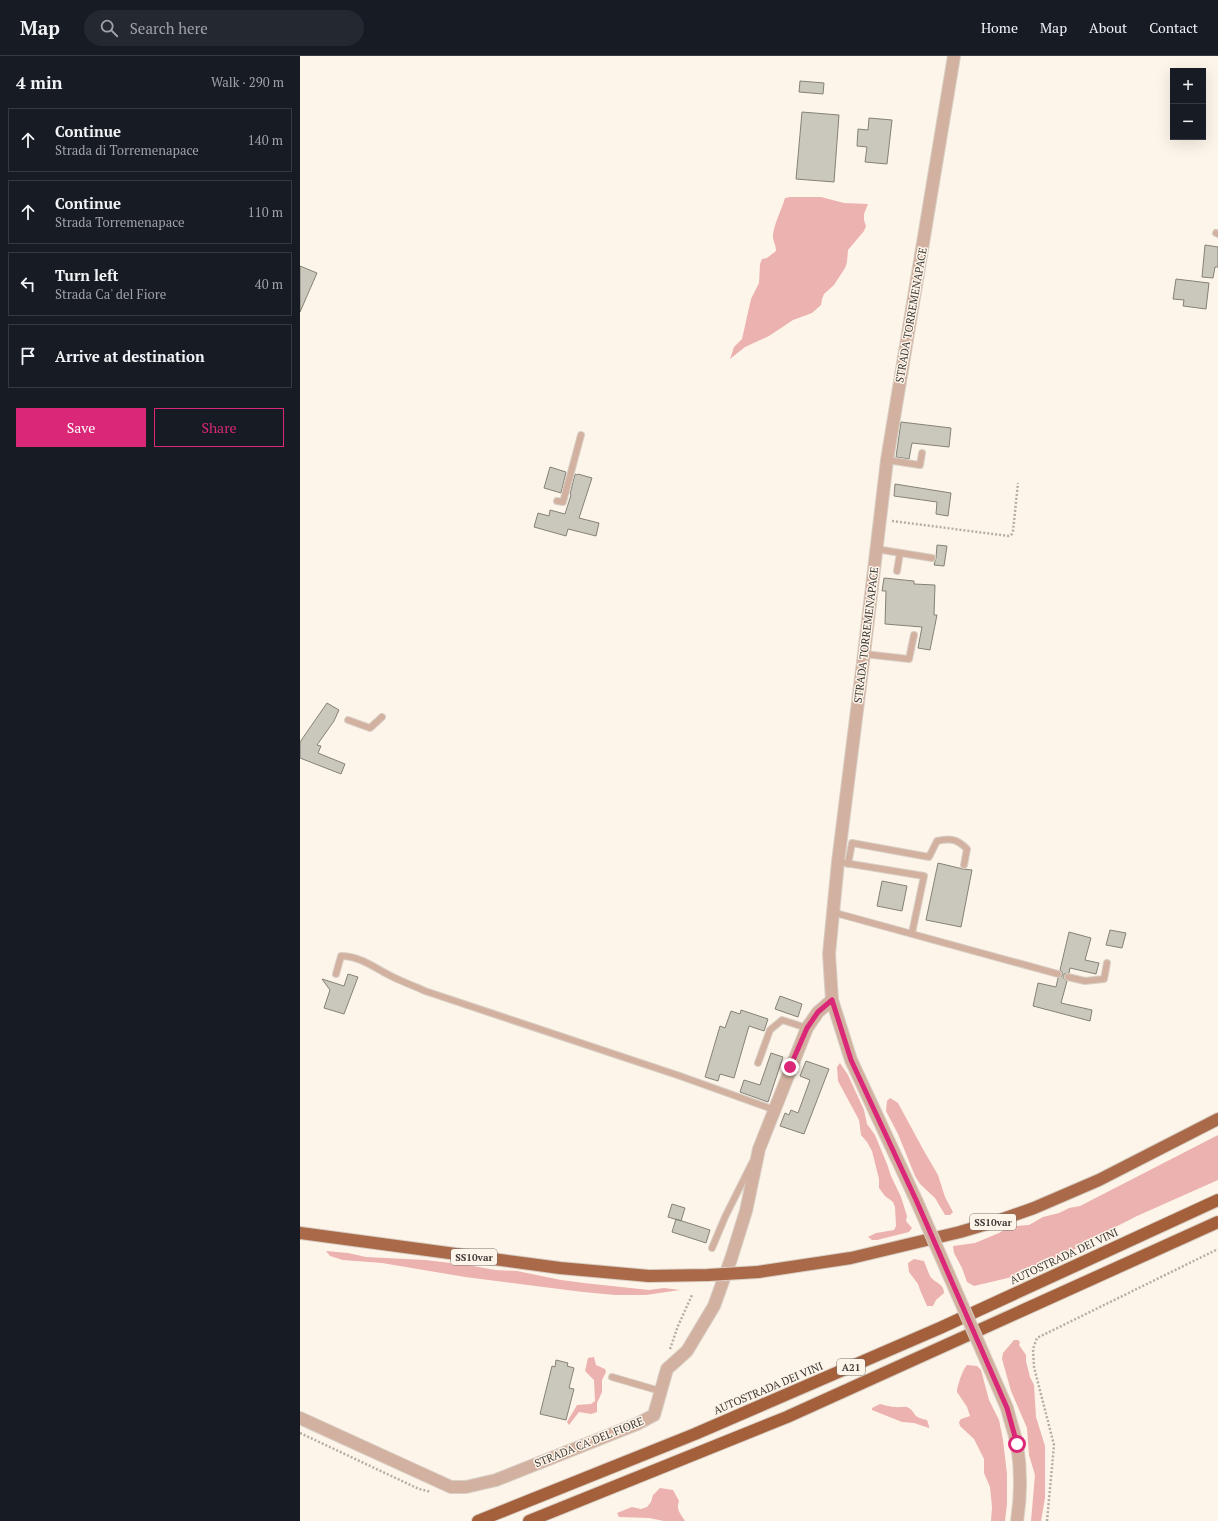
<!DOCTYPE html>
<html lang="en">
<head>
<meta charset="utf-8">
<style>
  :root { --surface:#171b24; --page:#242831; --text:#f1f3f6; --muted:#9ea1a6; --line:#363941; --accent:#db2777 }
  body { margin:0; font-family:"PT Serif",serif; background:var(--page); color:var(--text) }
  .controls { position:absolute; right:12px; top:12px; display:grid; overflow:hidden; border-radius:0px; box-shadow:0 4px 16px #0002 }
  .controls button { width:36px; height:36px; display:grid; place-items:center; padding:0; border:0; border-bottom:1px solid var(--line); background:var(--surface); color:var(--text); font:20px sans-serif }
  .stop { position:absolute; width:12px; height:12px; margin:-9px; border:3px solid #db2777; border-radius:50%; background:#fff }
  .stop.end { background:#db2777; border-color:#fff; box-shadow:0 1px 4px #0008 }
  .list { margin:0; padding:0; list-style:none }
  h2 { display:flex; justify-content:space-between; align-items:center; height:52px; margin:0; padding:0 16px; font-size:17px }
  h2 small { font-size:13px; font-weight:400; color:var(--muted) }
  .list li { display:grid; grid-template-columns:26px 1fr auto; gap:12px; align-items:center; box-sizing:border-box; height:64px; margin:0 8px 8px; padding:0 8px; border:1px solid var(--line); border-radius:0px }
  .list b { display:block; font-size:15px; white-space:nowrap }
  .list p { margin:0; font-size:13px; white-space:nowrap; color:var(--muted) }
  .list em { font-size:13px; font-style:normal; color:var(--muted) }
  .actions { display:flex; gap:8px; padding:12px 16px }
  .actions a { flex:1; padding:9px 0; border:1px solid var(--accent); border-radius:0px; text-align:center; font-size:14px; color:var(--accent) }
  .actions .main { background:var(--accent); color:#fff }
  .icon { flex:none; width:22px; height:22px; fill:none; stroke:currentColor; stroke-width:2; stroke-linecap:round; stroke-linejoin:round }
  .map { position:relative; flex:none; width:918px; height:1465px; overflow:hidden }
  header { display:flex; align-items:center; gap:24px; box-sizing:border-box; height:56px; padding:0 20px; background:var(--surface); border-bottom:1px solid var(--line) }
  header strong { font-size:19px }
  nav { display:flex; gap:22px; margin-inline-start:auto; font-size:14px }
  .search { width:280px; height:36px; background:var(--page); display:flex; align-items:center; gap:10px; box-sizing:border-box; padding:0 14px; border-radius:22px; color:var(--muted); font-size:15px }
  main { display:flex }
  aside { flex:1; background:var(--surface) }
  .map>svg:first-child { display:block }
</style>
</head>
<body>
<header>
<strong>Map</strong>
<div class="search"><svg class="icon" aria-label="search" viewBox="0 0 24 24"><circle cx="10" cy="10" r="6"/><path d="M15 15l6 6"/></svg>Search here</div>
<nav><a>Home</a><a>Map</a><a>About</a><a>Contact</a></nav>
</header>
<main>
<aside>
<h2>4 min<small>Walk · 290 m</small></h2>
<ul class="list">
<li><svg class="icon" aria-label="ahead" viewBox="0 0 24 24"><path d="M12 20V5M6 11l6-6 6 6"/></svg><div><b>Continue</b><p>Strada di Torremenapace</p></div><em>140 m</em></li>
<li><svg class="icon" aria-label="ahead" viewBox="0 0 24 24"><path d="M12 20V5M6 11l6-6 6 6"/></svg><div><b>Continue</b><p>Strada Torremenapace</p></div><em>110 m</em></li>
<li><svg class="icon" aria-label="left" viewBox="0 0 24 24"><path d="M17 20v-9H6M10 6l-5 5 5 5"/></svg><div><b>Turn left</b><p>Strada Ca' del Fiore</p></div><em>40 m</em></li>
<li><svg class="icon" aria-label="arrive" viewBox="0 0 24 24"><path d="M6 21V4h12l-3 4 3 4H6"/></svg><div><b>Arrive at destination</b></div></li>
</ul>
<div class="actions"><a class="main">Save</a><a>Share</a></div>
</aside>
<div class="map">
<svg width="918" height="1465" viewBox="0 0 918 1465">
  <rect width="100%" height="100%" fill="#fef5ea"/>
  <path fill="#ecb2af" d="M490 141H521L544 147 568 148 564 158V164L566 170 564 175 548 194 547 206 545 212 534 229 524 238 522 243 521 249 512 257 493 264 469 280 445 291 430 303 434 291 442 283 451 243 459 227 460 208 462 203 467 202 476 195C476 190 474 187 473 182 472 172 482 153 485 142Z
    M540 1007 548 1019 564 1054 567 1068 575 1079 587 1108 591 1120 601 1141 607 1160 606 1165 612 1172 609 1176 577 1184H572L568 1181 576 1177 594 1174 596 1170 595 1151 593 1146 585 1140 579 1132V1123L572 1095 567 1086 561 1079 559 1064 538 1025 537 1011Z
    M590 1042 598 1047 624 1095 638 1119 645 1141 653 1156 650 1159H645L635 1142 620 1128 615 1120 598 1078 586 1055 587 1045Z
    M918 1079V1124L837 1160 790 1184 772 1195 757 1201 734 1213 712 1221 674 1230 667 1226 662 1212 654 1197 653 1190 675 1187 699 1177 707 1172 715 1170 729 1169 743 1161 759 1157 769 1152 780 1150Z
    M26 1195 48 1197 66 1201 125 1204 168 1209 195 1214 217 1215 261 1224 284 1227 349 1234 364 1232 380 1234 346 1239H315L283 1236 165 1221 82 1207 43 1204 30 1200Z
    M614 1203 624 1205C626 1210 628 1216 630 1220 634 1227 644 1227 644 1237L636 1244 633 1250H627L620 1234 618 1228 609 1216 608 1207Z
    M714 1284H718L720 1286 719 1289 726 1299V1305L730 1321 734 1329 736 1361 745 1390V1442L741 1465H731L735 1419 729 1399 727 1372 711 1335 702 1303 703 1297Z
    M294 1301 296 1309 305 1313 306 1316 302 1324V1336L297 1347V1356L291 1358 279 1356 269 1369 267 1366 277 1349 291 1348 295 1345 294 1324 285 1315 288 1302Z
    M667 1309 677 1310 681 1314 689 1344 699 1364 703 1384 707 1418V1448L705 1465H691L692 1451 690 1431 684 1417V1403L674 1383 660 1370 659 1366 661 1363 670 1360 667 1351 657 1336C657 1330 663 1313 667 1309Z
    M580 1348C585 1349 591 1351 596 1351 600 1352 605 1349 609 1352 617 1358 612 1361 627 1364L629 1370V1372L614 1367 602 1366 572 1354V1352Z
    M360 1432 373 1434 379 1445C376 1454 380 1457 385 1465H364L349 1462 319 1461 317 1457 332 1451 341 1453 347 1451 351 1446 353 1439Z"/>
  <path fill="#cac8bc" stroke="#848277" d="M500 25 524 27 523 38 499 36Z
    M502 56 539 59 534 126 496 123Z
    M569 62 592 64 587 108 565 106 567 91 557 90 558 73 568 74Z
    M905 189 918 191V211H915L913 222 902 221Z
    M0 210 17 217 0 256Z
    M876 223 909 227 906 253 883 250 884 244 873 243Z
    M601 366 651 372 649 391 612 387 609 403 596 401Z
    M250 411 266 416 261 437 244 432Z
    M275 418 277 419 278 418 292 422 279 462 299 467 296 480 268 473 266 480 234 471 238 457 249 460 250 454 265 458 271 439 270 438Z
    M595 428 651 437 648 460 636 458 637 446 594 440Z
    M637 489 647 490 644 510 634 509 636 502Z
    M584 522 614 525V528L635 529 634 559H637L630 594 618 592 622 571 585 568 586 535H582Z
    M27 647 39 654 34 665 17 689 21 690 18 697 45 708 41 718 0 702V686Z
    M638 807 663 813 672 814 661 871 626 864Z
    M582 825 607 830 602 855 577 850Z
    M810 874 826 877 822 892 806 889Z
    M769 876 791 882 785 904 799 907 796 918 770 912 769 917 764 918V923L767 925 761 947 792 954 790 965 733 950 738 927 756 931 758 922 762 920V916L760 914Z
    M48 918 58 921 44 958 24 952 30 934 22 923 44 930Z
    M480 940 502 948 498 961 475 953Z
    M441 954 468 963 464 975 449 970 434 1022 420 1018 418 1025 405 1021 420 970 425 972 431 955 440 958Z
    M471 997 483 1001 468 1046 440 1036 444 1024 460 1029Z
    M506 1005 529 1013 504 1078 480 1070 485 1057 489 1059 491 1054 498 1057 510 1024 500 1020Z
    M372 1148 385 1152 381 1165 368 1161Z
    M376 1163 410 1174 406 1187 372 1176Z
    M256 1304 268 1307 267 1310 274 1312 269 1332 274 1333 266 1364 240 1358 252 1310 255 1311Z"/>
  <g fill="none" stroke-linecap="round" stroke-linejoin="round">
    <defs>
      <path id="service" d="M916 177 918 178
        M587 404 620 409 622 397
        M257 445 263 446 281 379
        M576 493 632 502
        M597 515 600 497
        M564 598 609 603 614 579
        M48 664 70 672 82 661
        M545 807 624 820 612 877
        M548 808 552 787 629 801 637 785C651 782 657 783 667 793L664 809
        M532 856 758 918
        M36 918 41 900C61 900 76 913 93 921 103 926 114 930 125 935L380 1020 475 1054
        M768 921 785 925 804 923 807 907
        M458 1007 470 974 482 964 507 972
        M412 1192 425 1161 452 1107
        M312 1321 360 1335"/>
      <path id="minor" d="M0 1362 151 1431H166L196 1424 337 1368 354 1359 367 1313 387 1295 414 1250 431 1203 446 1155 459 1093 507 972 518 956 532 944"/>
      <path id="tertiary" d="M617 1146 551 1004 532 944 529 898 538 806 564 598 587 404 654 0
        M707 1352C710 1364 714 1376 717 1388 721 1413 721 1440 717 1465"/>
      <path id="trunk" d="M0 1177 260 1212 349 1220
        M458 1216 551 1202 660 1176 697 1165 734 1152 799 1124 918 1063"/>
      <path id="motorway" d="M178 1465 395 1378 640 1272 918 1144
        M229 1465 487 1361 918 1166"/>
    </defs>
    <use href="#service" stroke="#d8d0c6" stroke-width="8"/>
    <use href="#minor" stroke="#d8d0c6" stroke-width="14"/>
    <use href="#tertiary" stroke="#d8d0c6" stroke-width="14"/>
    <use href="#trunk" stroke="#d8d0c6" stroke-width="14"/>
    <use href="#motorway" stroke="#d8d0c6" stroke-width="14"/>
    <path stroke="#b5aea6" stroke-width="2.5" stroke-dasharray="2 2" stroke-linecap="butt" d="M592 465 709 480 712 478 713 475 718 427
      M370 1293 378 1270 392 1239
      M0 1377 119 1433 131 1436
      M747 1465 754 1389 734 1311 733 1293 737 1282 918 1193"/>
    <use href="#service" stroke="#d3b1a0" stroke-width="6"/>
    <use href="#minor" stroke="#d3b1a0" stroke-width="12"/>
    <use href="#tertiary" stroke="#d3b1a0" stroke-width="12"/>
    <use href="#trunk" stroke="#aa6a49" stroke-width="12"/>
    <use href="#motorway" stroke="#a45f3b" stroke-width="12"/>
    <defs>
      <path id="tertiary-bridge" d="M617 1146 707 1352"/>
      <path id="trunk-bridge" d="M349 1220 408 1219 458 1216"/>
    </defs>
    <use href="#tertiary-bridge" stroke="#d8d0c6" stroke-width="14" stroke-linecap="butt"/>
    <use href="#trunk-bridge" stroke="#d8d0c6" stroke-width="14" stroke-linecap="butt"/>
    <use href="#tertiary-bridge" stroke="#d3b1a0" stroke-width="12"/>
    <use href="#trunk-bridge" stroke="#aa6a49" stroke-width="12"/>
  </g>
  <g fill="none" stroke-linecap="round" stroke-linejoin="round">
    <path stroke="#db2777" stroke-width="5" d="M490 1011 507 972 518 956 532 944 551 1004 617 1146 707 1352 717 1388"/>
  </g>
  <g text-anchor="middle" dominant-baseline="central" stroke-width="3" stroke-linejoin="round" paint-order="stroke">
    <g fill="#fef5ea" stroke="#78736d" stroke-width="1">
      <rect x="670" y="1158" width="46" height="16" rx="3"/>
      <rect x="151" y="1193" width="46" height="16" rx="3"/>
      <rect x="537" y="1303" width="28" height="16" rx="3"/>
    </g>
    <g font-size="10" font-weight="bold" fill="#3f3b37">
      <text x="693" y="1166">SS10var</text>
      <text x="174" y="1201">SS10var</text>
      <text x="551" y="1311">A21</text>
    </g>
    <g font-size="11" fill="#3f3b37" stroke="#fef5ea">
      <text transform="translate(611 259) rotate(-80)">STRADA TORREMENAPACE</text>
      <text transform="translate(566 579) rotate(-83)">STRADA TORREMENAPACE</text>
      <text transform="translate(764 1200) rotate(-25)">AUTOSTRADA DEI VINI</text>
      <text transform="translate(468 1332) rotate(-23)">AUTOSTRADA DEI VINI</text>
      <text transform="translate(289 1386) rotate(-22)">STRADA CA' DEL FIORE</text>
    </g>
  </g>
</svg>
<div class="controls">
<button>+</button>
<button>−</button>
</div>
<div class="stop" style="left:717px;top:1388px"></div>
<div class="stop end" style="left:490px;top:1011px"></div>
</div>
</main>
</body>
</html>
